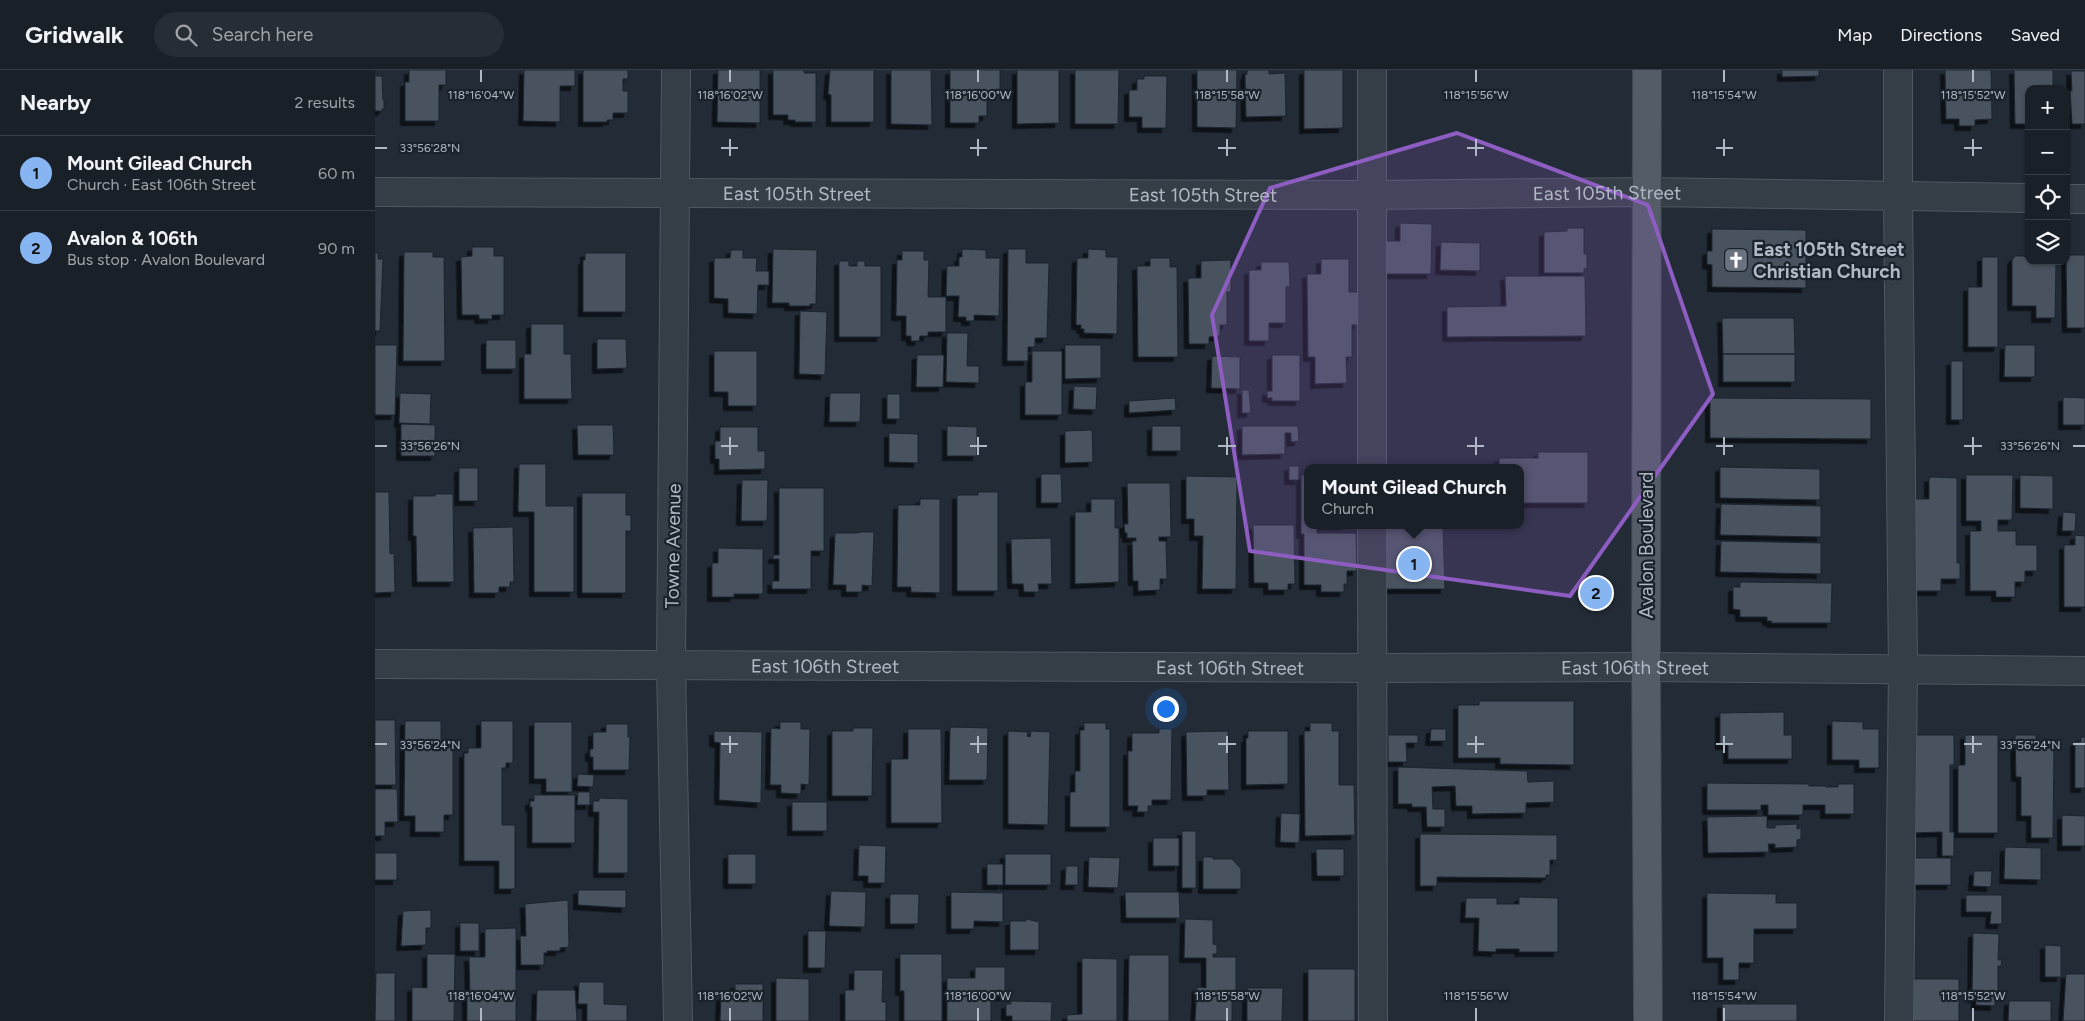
<!DOCTYPE html>
<html lang="en">
<head>
<meta charset="utf-8">
<style>
  :root { --surface:#1a2028; --page:#272d34; --text:#f1f3f6; --muted:#9fa3a8; --line:#383e45; --accent:#87b5f1 }
  body { margin:0; font-family:Figtree,sans-serif; background:var(--page); color:var(--text) }
  .controls { position:absolute; right:15px; top:15px; display:grid; overflow:hidden; border-radius:10px; box-shadow:0 1px 4px #0004 }
  .controls button { width:45px; height:45px; display:grid; place-items:center; padding:0; border:0; border-bottom:1px solid var(--line); background:var(--surface); color:var(--text); font:25px sans-serif }
  .you { position:absolute; left:790px; top:638px; width:18px; height:18px; margin:-12px; border:4px solid #fff; border-radius:50%; background:#1a73e8; box-shadow:0 0 0 8px #1a73e833 }
  .badge { display:grid; place-items:center; width:32px; height:32px; border-radius:50%; background:var(--accent); color:#111; font-size:16px; font-weight:700 }
  .pin { position:absolute; translate:-50% -50%; border:2px solid #fff; box-shadow:0 1px 5px #0006 }
  .popup { position:absolute; left:929px; top:394px; width:220px; height:65px; box-sizing:border-box; display:grid; place-content:center; border-radius:10px; background:var(--surface); filter:drop-shadow(0 1px 4px #0005); font-size:16px; white-space:nowrap; color:var(--muted) }
  .popup b { font-size:19px; color:var(--text) }
  .popup::after { content:''; position:absolute; left:50%; top:100%; margin-left:-10px; border:10px solid transparent; border-top-color:var(--surface) }
  .list { margin:0; padding:0; list-style:none }
  h2 { display:flex; justify-content:space-between; align-items:center; height:65px; margin:0; padding:0 20px; font-size:21px }
  h2 small { font-size:16px; font-weight:400; color:var(--muted) }
  .list li { display:grid; grid-template-columns:32px 1fr auto; gap:15px; align-items:center; box-sizing:border-box; height:75px; padding:0 20px; border-top:1px solid var(--line) }
  .list b { display:block; font-size:19px; white-space:nowrap }
  .list p { margin:0; font-size:16px; white-space:nowrap; color:var(--muted) }
  .list em { font-size:16px; font-style:normal; color:var(--muted) }
  .icon { flex:none; width:28px; height:28px; fill:none; stroke:currentColor; stroke-width:2; stroke-linecap:round; stroke-linejoin:round }
  .map { position:relative; flex:none; width:1710px; height:951px; overflow:hidden }
  header { display:flex; align-items:center; gap:30px; box-sizing:border-box; height:70px; padding:0 25px; background:var(--surface); border-bottom:1px solid var(--line) }
  header strong { font-size:24px }
  nav { display:flex; gap:28px; margin-inline-start:auto; font-size:18px }
  .search { width:350px; height:45px; background:var(--page); display:flex; align-items:center; gap:12px; box-sizing:border-box; padding:0 18px; border-radius:28px; color:var(--muted); font-size:19px }
  main { display:flex }
  aside { flex:1; background:var(--surface) }
  .map>svg:first-child { display:block }
</style>
</head>
<body>
<header>
<strong>Gridwalk</strong>
<div class="search"><svg class="icon" aria-label="search" viewBox="0 0 24 24"><circle cx="10" cy="10" r="6"/><path d="M15 15l6 6"/></svg>Search here</div>
<nav><a>Map</a><a>Directions</a><a>Saved</a></nav>
</header>
<main>
<aside>
<h2>Nearby<small>2 results</small></h2>
<ul class="list">
<li><span class="badge">1</span><div><b>Mount Gilead Church</b><p>Church · East 106th Street</p></div><em>60 m</em></li>
<li><span class="badge">2</span><div><b>Avalon &amp; 106th</b><p>Bus stop · Avalon Boulevard</p></div><em>90 m</em></li>
</ul>
</aside>
<div class="map">
<svg width="1710" height="951" viewBox="0 0 1710 951">
  <defs>
    <filter id="shadow"><feDropShadow dx="-4.5" dy="4.5" stdDeviation="0" flood-color="#0009"/></filter>
  </defs>
  <rect width="100%" height="100%" fill="#222b36"/>
  <path fill="#485360" stroke="#1c242e" filter="url(#shadow)" d="M34 0H71V15H64V51H30V12H34Z
    M149 0H200V16H185V52L148 51Z
    M208 0H253V9H248V21H253V43H238V50H232V52H208Z
    M343 0H385V53L342 52Z
    M398 0H429V3H441V52H420V50H413V45H398Z
    M455 0H499V52H456V25L453 24Z
    M516 0H556L557 55 516 54Z
    M575 0H625V24H612V46H604V53H575Z
    M642 0H684V53L642 54Z
    M700 0H744L743 54H700Z
    M822 0H862L861 58 822 57Z
    M872 0H894V4L910 3 911 46 871 47 870 5 872 4Z
    M929 0H968V58L929 59Z
    M1407 0H1444V6L1407 7Z
    M1570 0H1616L1617 49 1600 50V56H1584V49H1571Z
    M1639 0H1678V19H1654V54H1640Z
    M1696 1H1710V54H1697L1695 21H1697Z
    M0 6H7L8 30H9V39H7V41H0Z
    M769 6H792L791 58H767V47H754V20H762V9H769Z
    M1025 153 1057 154 1056 204H1007V171H1025Z
    M1192 158H1209V184H1212V199H1209V203H1169V162L1192 161Z
    M1337 159 1431 160V218L1337 217V195L1332 194V181H1337Z
    M1066 172 1105 173V201L1065 200Z
    M97 177H119V186H129V245H117V249H104V245H87L86 187 97 186Z
    M398 179 442 180 441 234H435V236H414V233H397Z
    M587 179 611 180V188H625L624 246 599 245V251H591V247H583L584 226H571L572 196H584V187H587Z
    M633 179H651V193H674L672 268H660V277H653V291H632Z
    M713 179 731 180V187H743L742 264 709 263V259H706V255H701L702 188H713Z
    M356 180H368V188H382L381 201H394V215H383L382 244 353 243V229L339 228V188H355Z
    M527 181H549V190H554L553 227H571V262H553V266H545L544 271H536V266H531V246H521L522 190H527Z
    M29 182H58V187H69L70 291H28Z
    M0 183H3V189H8L5 261H0Z
    M210 183H251V242H208V190H210Z
    M1691 185H1710V258H1692Z
    M1640 186H1649L1654 191H1681L1680 248H1661V236H1637V190Z
    M1607 187H1623V277H1593V217H1607Z
    M775 188H795V197H802L803 287H763L762 196H775Z
    M946 189H974V222H983V255H977V287H971L972 313 940 314V287H933L932 204H946Z
    M856 190V222H852V255H845V266L834 267V274H814L813 208H826V191Z
    M464 191H474V196H482V191H490V196H506V267H464Z
    M886 192H914L915 217H911V253H894V271H874V200H886Z
    M1130 206H1210L1211 266 1072 267V237L1131 236Z
    M425 241 452 242 450 305 424 304Z
    M1347 248H1419L1420 284H1348Z
    M156 254H189V284H196L197 329H149V284H156Z
    M572 263H593L592 296H604V313L571 312Z
    M222 269H251L252 298 222 299Z
    M111 270H141V299H111Z
    M0 275H22L20 345H0Z
    M690 275H726V308L690 309Z
    M1630 275H1660V307H1629Z
    M339 281H382V336H353V322H339Z
    M657 281H687V345H650V312H657Z
    M1348 284H1420V312H1348Z
    M542 285H569L568 317H541Z
    M897 285H925V331H897V328H892V321H897Z
    M837 286 865 287V319L836 318Z
    M1576 291H1588V350H1576Z
    M699 316 722 317 721 340 698 339Z
    M867 320H874L876 343H867Z
    M25 323 56 324 55 354 24 353Z
    M455 323H486L485 352H454Z
    M512 324H525V349H512Z
    M1688 327 1710 328V355H1688Z
    M800 328 801 340 754 343V331Z
    M1335 328 1496 329V369L1335 368Z
    M26 354 60 355V386H26Z
    M202 355H238L239 385H203Z
    M572 356 602 357V386H572Z
    M777 356H806V381H777Z
    M867 356H923L924 371 916 372V363H910V384L867 385Z
    M345 357H383V381H390V399L344 400V389H340V371H345Z
    M717 360 718 392 690 393V361Z
    M514 363 543 364V393L514 392Z
    M1163 382H1213V433H1145V398H1124V388H1163Z
    M144 394H171V436H199V522H159V442H143Z
    M914 396H924V410H914Z
    M1345 397 1445 399V430L1345 428Z
    M84 398H103V431H84Z
    M666 404H686L687 433H666Z
    M926 405H933V455H972L942 456V463H981L982 501H972V514H969V522H946V515H929V464H926Z
    M1591 405H1638L1637 450H1623V461H1641V475H1662V501H1650V512H1640V527H1621V521H1595V461H1606V451H1591Z
    M1645 405 1678 406V439L1645 438Z
    M811 406 862 407 861 519H827L828 466H819V449H811Z
    M1558 407 1582 408V493H1585V509H1566V521H1537V429H1554V408Z
    M367 410H393L392 451H366Z
    M752 413H795L796 467H784V471H791L792 509H785V520L763 521V511H758L757 471H761V468H752V463H750L749 454H753Z
    M404 418H449V481H436V519H397V511H404V489H398V485H404Z
    M0 422H14L15 484 19 483 20 522 0 523Z
    M603 422H623V521H582V425H603Z
    M207 423H251V445H256V461H251V523H207Z
    M60 424H78L79 512H42L41 466H38V426H60Z
    M545 429H565V523L536 522V517H522L523 435H545Z
    M716 429H740V458H744V512L700 514V442H716Z
    M1346 434 1446 436V467L1345 465Z
    M1688 442 1701 443 1700 461H1687Z
    M878 455H919L920 514H913V520H893V513H879Z
    M1010 455H1068L1070 519H1010Z
    M138 457 139 512H135V517H124V523H99L98 458Z
    M484 462H499L497 516 487 515V522H471V515H458L460 463H484Z
    M1700 465 1710 466V537H1689V475H1700Z
    M676 468 677 514H663L664 522H649L648 514H637L636 469Z
    M1346 471 1446 473V504L1345 502Z
    M343 478 388 479V524H359V527H337V493H343Z
    M1365 512 1457 513 1456 553H1396L1397 551H1392V547H1365V540L1358 539V517H1365Z
    M1104 631H1199V695L1125 694V688H1083V635H1104Z
    M1409 642V665H1417V689H1353V675H1345V643Z
    M0 650H20L21 715H0Z
    M30 651H66V677H77V681H78V745H69V762H40V746H29Z
    M106 651H138V693H131V698H127V755H140V819H124V791H89V683H93V678H106Z
    M1457 651 1488 652V659H1504V698H1484V690H1457Z
    M159 652H197V722H171V709H159Z
    M405 652H426V659H435L434 715 426 714V724L406 723V715H395L396 658 405 659Z
    M709 653H731V659H735V757H695V722H700V701H705V660H709Z
    M935 653H957V661H964V715H979L980 765 930 766 929 661H935Z
    M231 654H253V667H255L254 700H218V687H215V679H218V662H231Z
    M575 657 613 658 612 710H574Z
    M478 658H498L497 726H457V661H478Z
    M533 659H566L567 753H516V689H533Z
    M784 659H797L796 730H777V736H773V742H762L763 736H753V681H757V663H784Z
    M1056 659H1071V671H1055Z
    M339 661 387 662 386 733 344 730 345 673 339 672Z
    M633 661 653 662 652 666 655 667 656 661 675 662 673 755 633 754Z
    M853 661 854 720H832V726H812L811 662Z
    M873 661H913V714L871 715V668H873Z
    M1013 665H1043V673H1031L1032 692H1013Z
    M1534 665H1579V695H1575V762H1579V786H1567V762L1535 763Z
    M1590 665H1623V763H1583V695H1590Z
    M1640 665H1661V678H1679L1678 768H1656V746H1646V707H1641Z
    M1706 667H1710V718H1700V672H1706Z
    M1023 697 1152 701 1153 712 1179 711V732L1151 733V743L1097 744V736H1081L1080 716 1057 717 1058 739H1070V757H1052L1051 737H1037V734H1023Z
    M203 704 219 705 218 717 202 716Z
    M1332 713 1434 714V716H1451V717H1463V714H1479V744H1450V735H1428V745H1393V735H1386V740H1332Z
    M0 719H22L23 752H10V766H0Z
    M203 722H215V735H202Z
    M159 725H200V773H157V737H155V731H159Z
    M224 728 253 729V803H223L224 742H218V731H224Z
    M417 732H452V761H417Z
    M906 743 925 744 924 773 905 772Z
    M1687 745 1710 746V776H1687Z
    M1392 746V758H1400V755L1422 754V759L1426 758V769L1422 770V777L1400 778V774H1393L1394 782 1333 783 1332 747Z
    M807 761H821V818H807Z
    M1045 764 1182 765V790H1175V805H1171V808L1062 807V816H1045Z
    M778 768H804V796H778Z
    M484 775 511 776 510 813H493V806H483Z
    M1630 777 1666 778V810L1629 809Z
    M941 779H969V806H942Z
    M0 783H22V810H0Z
    M353 784H381V814H353Z
    M630 784H676V815H630Z
    M714 787 745 788 743 818 713 817Z
    M828 787H838V789H857L866 799V819H828Z
    M1533 788H1576V815H1532Z
    M612 794H628V815H612Z
    M691 796H703V815H690Z
    M1599 801H1617L1616 817 1598 816Z
    M203 820H251V838L203 835Z
    M456 821 491 822 490 857 454 856Z
    M576 822 628 823V852L599 851V859H576Z
    M750 822H804L805 848H751Z
    M1332 823 1401 824V833H1422V859H1379V893H1364V910H1348V888H1332Z
    M515 824H544L543 854H515Z
    M1591 825H1627V854H1615L1616 842H1591Z
    M1144 827 1183 828V882H1144V879H1121V882L1103 881 1104 848H1090L1091 828H1122V834H1144Z
    M193 830 194 877 185 878V881H172V883H169V895H146L145 866H151L150 834Z
    M56 840V858H51V875L26 876 28 841Z
    M651 849 664 852V880H635V851H651Z
    M810 849 838 850V874L842 875V884H838V887H861V921H857V951H820L822 917 831 918V888H809Z
    M85 853H104V881H85Z
    M141 858V951H92V924H95L94 887H110V859Z
    M433 861H451L450 898H433Z
    M1598 863 1624 864 1623 890H1627L1626 896H1623V928H1620V936L1601 935V928H1597Z
    M1670 875 1686 876V907H1670Z
    M52 884H80L79 951H37V917L52 918Z
    M525 884H567V951H529V921H525Z
    M754 885H794V951H753Z
    M707 888 742 889V951H692V945L707 944Z
    M600 897H630V926L616 927V951H572V908H600Z
    M933 899H980V951H933Z
    M479 900H508L507 932H511V951H470V920H479Z
    M1 903H20V951H0Z
    M1691 904H1710V951H1688Z
    M401 908 434 909V951H401Z
    M1536 909H1584V951H1536Z
    M204 912H229V934L252 935V951H212V934H203Z
    M360 914H388V951H345L346 926H360Z
    M872 918H908L907 951H872Z
    M162 920H200L202 951H161Z
    M636 931 677 932 676 951H637V946H631V934H636Z
    M1634 931H1676V951H1633Z
    M1347 934H1422V951H1347Z"/>
  <g fill="none" stroke-linecap="round" stroke-linejoin="round">
    <defs>
      <g id="minor">
        <path d="M301 0 296 595 303 951"/>
        <path d="M1523 0V128L1528 600 1524 951"/>
        <path id="s1" d="M0 122 996 125 1271 122 1654 128"/>
        <path d="M1691 129H1710"/>
        <path d="M997 398V0"/>
        <path d="M997 455 998 951"/>
        <path id="s2" d="M0 594 998 598 1271 597 1710 601"/>
      </g>
      <path id="major" d="M1272 0 1271 597 1273 951"/>
    </defs>
    <use href="#minor" stroke="#4f5862" stroke-width="30"/>
    <use href="#major" stroke="#3e4651" stroke-width="30"/>
    <use href="#minor" stroke="#353d47" stroke-width="28"/>
    <use href="#major" stroke="#535c67" stroke-width="28"/>
  </g>
  <path fill="#8d5dc1" fill-opacity="0.2" stroke="#8d5dc1" stroke-width="4" stroke-linejoin="round" d="M1082 63 1273 135 1338 324 1195 526 875 481 837 245 895 118Z"/>
  <path fill="none" stroke="#afb8c4" stroke-width="2" d="M106 0V12M355 0V12M603 0V12M852 0V12M1101 0V12M1349 0V12M1598 0V12M355 69V86M603 69V86M852 69V86M1101 69V86M1349 69V86M1598 69V86M0 78H12M346 78H363M595 78H612M843 78H861M1092 78H1109M1341 78H1358M1589 78H1607M355 367V385M603 367V385M852 367V385M1101 367V385M1349 367V385M1598 367V385M0 376H12M346 376H363M595 376H612M843 376H861M1092 376H1109M1341 376H1358M1589 376H1607M1698 376H1710M355 666V683M603 666V683M852 666V683M1101 666V683M1349 666V683M1598 666V683M0 674H12M346 674H363M595 674H612M843 674H861M1092 674H1109M1341 674H1358M1589 674H1607M1698 674H1710M106 938V951M355 938V951M603 938V951M852 938V951M1101 938V951M1349 938V951M1598 938V951"/>
  <defs>
    <symbol id="church-square" viewBox="-11 -11 22 22"><rect x="-9" y="-9" width="18" height="18" rx="4" fill="#6b7280" stroke="#1a222c"/><path d="M-1.2-6h2.4v3.5h3.3v2.4h-3.3V6h-2.4V-.1h-3.3v-2.4h3.3Z" fill="#fff"/></symbol>
  </defs>
  <g fill-rule="evenodd">
    <use href="#church-square" x="1347" y="176" width="28" height="28"/>
  </g>
  <g text-anchor="middle" dominant-baseline="central" stroke-width="4.5" stroke-linejoin="round" paint-order="stroke">
    <g font-size="19" fill="#afb8c4" stroke="#1a222c">
      <text stroke="none"><textPath href="#s1" startOffset="422">East 105th Street</textPath></text>
      <text stroke="none"><textPath href="#s1" startOffset="1232">East 105th Street</textPath></text>
      <text stroke="none"><textPath href="#s1" startOffset="828">East 105th Street</textPath></text>
      <text transform="translate(1271 475) rotate(-90)">Avalon Boulevard</text>
      <text transform="translate(298 476) rotate(-89)">Towne Avenue</text>
      <text stroke="none"><textPath href="#s2" startOffset="450">East 106th Street</textPath></text>
      <text stroke="none"><textPath href="#s2" startOffset="855">East 106th Street</textPath></text>
      <text stroke="none"><textPath href="#s2" startOffset="1260">East 106th Street</textPath></text>
    </g>
    <g font-size="19" font-weight="bold" fill="#afb8c4" stroke="#1a222c" text-anchor="start">
      <text x="1378" y="179">East 105th Street<tspan x="1378" dy="22">Christian Church</tspan></text>
    </g>
  </g>
  <g font-size="12" text-anchor="middle" fill="#afb8c4" stroke="#1a222c" stroke-width="4.5" stroke-linejoin="round" paint-order="stroke">
    <text x="106" y="29">118°16'04"W</text>
    <text x="355" y="29">118°16'02"W</text>
    <text x="603" y="29">118°16'00"W</text>
    <text x="852" y="29">118°15'58"W</text>
    <text x="1101" y="29">118°15'56"W</text>
    <text x="1349" y="29">118°15'54"W</text>
    <text x="1598" y="29">118°15'52"W</text>
    <text x="55" y="82">33°56'28"N</text>
    <text x="55" y="380">33°56'26"N</text>
    <text x="1655" y="380">33°56'26"N</text>
    <text x="55" y="679">33°56'24"N</text>
    <text x="1655" y="679">33°56'24"N</text>
    <text x="106" y="930">118°16'04"W</text>
    <text x="355" y="930">118°16'02"W</text>
    <text x="603" y="930">118°16'00"W</text>
    <text x="852" y="930">118°15'58"W</text>
    <text x="1101" y="930">118°15'56"W</text>
    <text x="1349" y="930">118°15'54"W</text>
    <text x="1598" y="930">118°15'52"W</text>
  </g>
</svg>
<div class="controls">
<button>+</button>
<button>−</button>
<button><svg class="icon" aria-label="locate" viewBox="0 0 24 24"><circle cx="12" cy="12" r="6"/><path d="M12 2v4M12 18v4M2 12h4M18 12h4"/></svg></button>
<button><svg class="icon" aria-label="layers" viewBox="0 0 24 24"><path d="M12 4l9 5-9 5-9-5zM3 14l9 5 9-5"/></svg></button>
</div>
<div class="you"></div>
<div class="pin badge" style="left:1039px;top:494px">1</div>
<div class="popup"><b>Mount Gilead Church</b>Church</div>
<div class="pin badge" style="left:1221px;top:523px">2</div>
</div>
</main>
</body>
</html>
